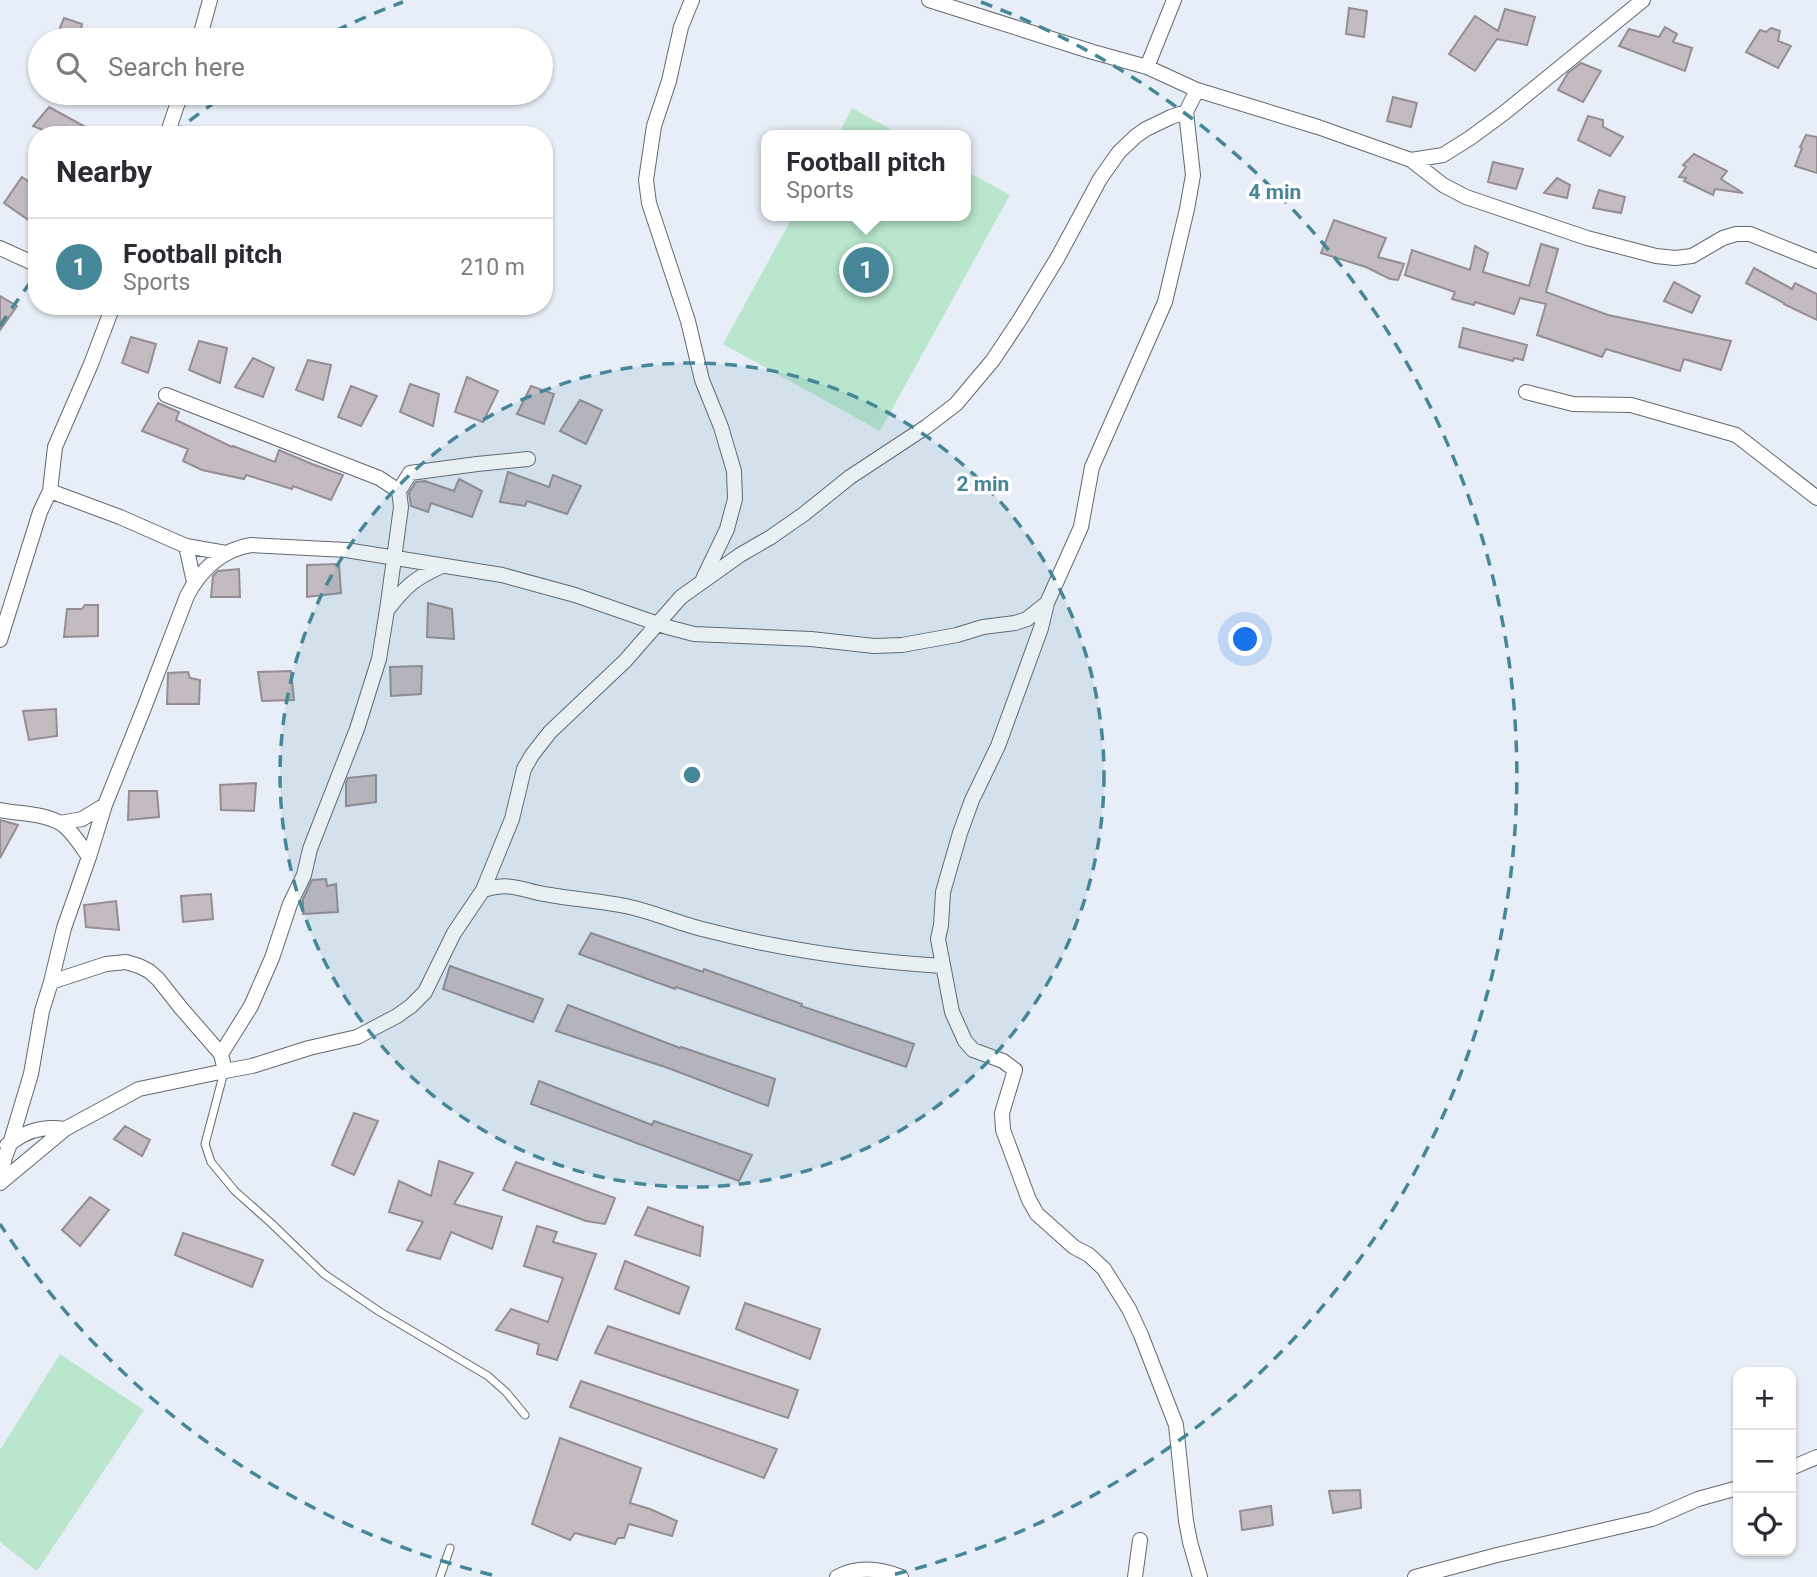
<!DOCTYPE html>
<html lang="en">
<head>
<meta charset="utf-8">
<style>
  :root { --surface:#fff; --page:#f7f7f7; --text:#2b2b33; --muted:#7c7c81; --line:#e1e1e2; --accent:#458699 }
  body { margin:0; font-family:Roboto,sans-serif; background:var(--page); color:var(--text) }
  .controls { position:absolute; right:21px; bottom:21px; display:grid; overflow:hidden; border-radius:14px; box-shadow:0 2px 5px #0004 }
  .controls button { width:63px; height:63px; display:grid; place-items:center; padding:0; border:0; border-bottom:2px solid var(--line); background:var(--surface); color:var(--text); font:35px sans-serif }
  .you { position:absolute; left:1246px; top:640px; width:24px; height:24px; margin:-18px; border:5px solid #fff; border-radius:50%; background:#1a73e8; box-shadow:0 0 0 10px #1a73e833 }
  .badge { display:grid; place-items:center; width:46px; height:46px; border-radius:50%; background:var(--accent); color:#fff; font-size:23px; font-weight:700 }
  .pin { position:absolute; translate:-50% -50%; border:4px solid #fff; box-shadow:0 2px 7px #0006 }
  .popup { position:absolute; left:761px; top:130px; width:210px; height:91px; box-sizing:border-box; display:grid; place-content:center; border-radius:14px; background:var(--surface); filter:drop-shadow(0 2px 5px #0005); font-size:23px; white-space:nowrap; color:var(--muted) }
  .popup b { font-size:26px; color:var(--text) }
  .popup::after { content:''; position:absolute; left:50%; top:100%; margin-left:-14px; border:14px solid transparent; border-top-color:var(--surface) }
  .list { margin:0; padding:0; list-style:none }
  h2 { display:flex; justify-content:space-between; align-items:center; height:91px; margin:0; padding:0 28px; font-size:30px }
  h2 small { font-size:23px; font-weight:400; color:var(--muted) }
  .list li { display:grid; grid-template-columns:46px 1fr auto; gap:21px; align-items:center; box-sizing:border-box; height:98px; padding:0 28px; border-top:2px solid var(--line) }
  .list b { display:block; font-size:26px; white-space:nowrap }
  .list p { margin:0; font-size:23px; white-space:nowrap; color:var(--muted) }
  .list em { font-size:23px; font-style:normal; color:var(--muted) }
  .icon { flex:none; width:38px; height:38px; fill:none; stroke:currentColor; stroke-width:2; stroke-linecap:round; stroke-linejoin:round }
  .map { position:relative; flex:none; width:1817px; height:1577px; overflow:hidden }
  .search { position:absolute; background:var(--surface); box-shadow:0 2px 5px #0004; left:28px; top:28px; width:525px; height:77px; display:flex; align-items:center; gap:18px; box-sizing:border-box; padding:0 24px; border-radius:38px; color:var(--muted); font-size:26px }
  .panel { position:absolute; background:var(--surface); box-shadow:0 2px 5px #0004; left:28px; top:126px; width:525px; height:189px; border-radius:28px }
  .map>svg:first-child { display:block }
</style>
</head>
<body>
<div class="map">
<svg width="1817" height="1577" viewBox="0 0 1817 1577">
  <rect width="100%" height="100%" fill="#e8eef7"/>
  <path fill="#b9e6cd" d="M852 108 901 135H838Z
    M966 171 1010 195 880 431 723 344 793 216H966Z
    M60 1354 144 1410 37 1571 0 1542V1450Z"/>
  <path fill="#c4bbc2" stroke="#958d93" stroke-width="2" d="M1349 8 1367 11 1364 37 1346 34Z
    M1505 9 1535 17 1527 45 1497 39 1475 71 1449 54 1475 16 1498 31Z
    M64 18 82 24 81 29 106 40H55Z
    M1665 27 1677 34 1673 42 1692 48 1685 71 1619 46 1629 29 1659 37Z
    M1771 28 1780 31 1778 41 1791 46 1778 68 1746 52 1760 30 1766 32Z
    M1581 63 1601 71 1583 102 1558 90 1568 73Z
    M1393 97 1417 103 1411 127 1387 121Z
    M49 107 100 135H55L33 126Z
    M1588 116 1603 120V127L1623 137 1610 156 1578 140Z
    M1806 135 1817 137V173L1795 166 1802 148 1800 147Z
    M1694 154 1727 171 1721 179 1743 193 1715 189 1713 195 1684 181 1686 178 1679 177 1686 167 1683 165Z
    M1493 162 1523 169 1516 189 1488 182Z
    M22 177 37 187V226L4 203Z
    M1557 178 1570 185 1567 198 1544 193Z
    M1599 190 1625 197 1621 213 1593 208Z
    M1334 220 1386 238 1378 257 1404 264 1398 280 1390 279 1366 267 1321 253Z
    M1541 244 1558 249 1546 292 1608 315 1731 341 1721 370 1684 359 1680 371 1606 349 1602 357 1537 335 1546 304 1520 298 1514 314 1475 302 1474 305 1452 299 1455 292 1405 275 1412 250 1470 270 1475 246 1488 253 1483 272 1529 286Z
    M1754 268 1792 289 1795 283 1817 294V320L1784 304V303L1746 283Z
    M1674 282 1700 296 1692 313 1664 301Z
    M0 296 17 306 0 330Z
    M1463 328 1527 345 1523 360 1514 358 1513 361 1459 347Z
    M131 337 156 344 148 373 122 363Z
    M199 341 227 348 220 383 189 370Z
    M253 358 274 368 263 397 235 387Z
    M308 360 331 365 323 400 296 390Z
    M467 377 498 391 483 422 455 412Z
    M410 384 439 394 433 426 400 412Z
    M351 386 377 396 361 426 338 417Z
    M531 386 554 394 544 424 517 414Z
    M580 400 602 410 586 444 560 431Z
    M158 403 179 412 176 420 232 447 233 446 275 462 279 450 312 464 343 475 331 500 293 486 292 489 246 475 244 479 202 470 183 461 188 449 142 431Z
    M508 472 549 487 553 475 581 486 567 514 527 501 525 506 500 502Z
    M459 479 482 491 472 517 431 503 428 512 411 506 409 493 416 482 425 481 454 491Z
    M339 564 341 593 307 597V565Z
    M239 569 240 597H211L213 576 218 571Z
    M428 603 452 609 454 639 427 637Z
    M85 605H98V636L64 637 67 609H82Z
    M422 666 421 694 391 696 390 667Z
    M291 671 294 700 262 701 258 672Z
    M188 672 190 678 200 680 199 704H167L168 673Z
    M56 709 57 736 29 740 23 711Z
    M376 775V802L346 806V783L348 778Z
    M256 783 254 811 221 810 220 785Z
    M129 791H157L159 817 128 820Z
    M0 820 18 825 0 858Z
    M326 879 327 886 336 884 338 912 303 914V899L312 880Z
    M211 894 213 919 183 922 181 896Z
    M116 901 119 930 86 927 84 905Z
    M591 933 703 972 704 969 802 1004 801 1006 914 1044 906 1067 676 987 675 989 579 954Z
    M450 966 543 999 533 1022 443 989Z
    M568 1005 680 1048 681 1047 775 1079 768 1106 668 1068 556 1031Z
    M539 1081 652 1125 654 1121 752 1155 739 1181 531 1104Z
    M354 1113 378 1121 354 1175 332 1165Z
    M125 1126 150 1140 142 1156 114 1139Z
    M439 1161 473 1173 454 1204 502 1217 492 1249 451 1232 440 1259 407 1250 423 1222 389 1212 399 1181 431 1196Z
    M516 1162 615 1198 605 1224 586 1221 503 1190Z
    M90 1197 109 1210 80 1246 62 1230Z
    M648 1207 703 1227 700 1256 635 1235Z
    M537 1226 557 1232 553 1242 596 1254 557 1360 537 1354 539 1344 496 1330 511 1309 548 1322 563 1278 524 1266Z
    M183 1233 263 1260 252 1287 175 1255Z
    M625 1261 689 1287 679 1314 615 1289Z
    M745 1303 820 1329 810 1359 736 1329Z
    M608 1326 798 1390 788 1418 595 1353Z
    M581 1381 777 1449 764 1478 570 1407Z
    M560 1438 641 1468 630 1503 650 1509 677 1521 672 1536 629 1524 624 1538H618L615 1544 575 1533 570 1540 532 1524Z
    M1360 1490 1361 1508 1333 1513 1329 1491Z
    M1271 1506 1273 1525 1242 1530 1240 1511Z"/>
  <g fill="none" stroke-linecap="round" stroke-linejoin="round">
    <defs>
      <path id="lane" d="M224 1072 205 1144 211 1162 235 1191 271 1223 324 1274 380 1312 488 1376 506 1392 525 1415
        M440 1577 450 1548"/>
      <path id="street" d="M692 0 681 27 669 81 654 126 646 180 649 203 688 321 702 380 721 427 734 471 735 499 727 529 703 579
        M929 0 1093 52 1147 67 1197 90 1318 127 1411 160 1443 155 1470 138 1504 113 1643 0
        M199 40 210 0
        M1147 67 1174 0
        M167 135 181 93
        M1411 160 1443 185 1466 197 1587 238 1656 256 1675 258 1692 256 1723 238 1736 234H1750L1817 261
        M0 248 37 265
        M1526 392 1573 404 1631 405 1736 435 1817 498
        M50 491 120 517 186 546 226 553
        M399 491 410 473 477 464 528 459
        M186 546 194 582
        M1047 603 1041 628 998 746 972 800 960 833 943 892 941 925 938 939 952 1012 965 1041 973 1050 1003 1061 1015 1070 1002 1113 1003 1130 1029 1200 1037 1214 1074 1247 1089 1255 1104 1269 1129 1309 1141 1335 1176 1425 1186 1521 1190 1542 1200 1577
        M388 609C406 586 415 578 442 566
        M0 640 40 512 50 491 55 447 91 364 113 306
        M0 810C20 814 42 813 60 823 72 830 81 846 89 857
        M60 823 82 819 105 805
        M483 890C515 881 520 891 550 895 578 900 607 901 634 908 658 914 681 924 706 930 783 950 863 961 942 966
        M51 982 106 964 126 962 139 966 149 971 158 979 181 1008 221 1054
        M225 1071 252 1066 309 1048 357 1037 397 1016 411 1006 425 992 454 933 483 890 512 819 524 769 532 755 550 732 625 661 681 597 740 555 771 537 804 514 850 477 926 427 956 404 993 360 1019 321 1058 257 1100 179 1119 152 1136 136 1146 129 1171 117 1186 112
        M7 1145C13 1142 17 1138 23 1135 37 1128 49 1127 65 1129
        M0 1180 5 1157 10 1144 31 1074 42 1011 51 982 64 928 89 857 105 805 144 708 187 596C200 570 223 549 251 545L346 550 502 575 575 595 667 627 694 634 811 639 874 646 902 645 957 635 983 627 1015 623 1027 619 1047 603 1081 527 1092 467 1165 302 1187 209 1193 175 1186 112 1197 90
        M0 1183 65 1129 139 1089 225 1071 221 1054 251 1006 272 958 290 904 304 875 310 849 357 729 379 659 387 610 401 507 399 491 379 478 166 395
        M1791 1468 1817 1457
        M837 1577C858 1566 879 1568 901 1577
        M1135 1577 1140 1540
        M1415 1577 1497 1555 1652 1519 1698 1499 1738 1488"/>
    </defs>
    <use href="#lane" stroke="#62686f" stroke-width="9"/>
    <use href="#street" stroke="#62686f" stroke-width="16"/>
    <use href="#lane" stroke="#fff" stroke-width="7"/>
    <use href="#street" stroke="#fff" stroke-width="14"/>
  </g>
  <circle cx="692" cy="775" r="412" fill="#458699" fill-opacity=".12"/>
  <g fill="none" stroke="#458699" stroke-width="3.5" stroke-dasharray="12 9">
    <circle cx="692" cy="775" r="412"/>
    <path d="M492 1575A825 825 0 0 1 0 1224M0 326A825 825 0 0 1 33 279M173 134A825 825 0 0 1 225 95M317 40A825 825 0 0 1 403 2M981 2A825 825 0 0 1 892 1575"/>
  </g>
  <circle cx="692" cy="775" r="10" fill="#458699" stroke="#fff" stroke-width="3.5"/>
  <g font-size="21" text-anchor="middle" font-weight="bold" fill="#458699" stroke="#fff" stroke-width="7" stroke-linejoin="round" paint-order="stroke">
    <text x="1275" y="199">4 min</text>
    <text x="983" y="491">2 min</text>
  </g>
</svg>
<div class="controls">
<button>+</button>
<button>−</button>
<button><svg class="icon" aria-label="locate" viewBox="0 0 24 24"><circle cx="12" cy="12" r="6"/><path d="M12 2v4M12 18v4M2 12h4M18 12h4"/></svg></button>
</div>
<div class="you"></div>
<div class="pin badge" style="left:866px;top:270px">1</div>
<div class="popup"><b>Football pitch</b>Sports</div>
<div class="search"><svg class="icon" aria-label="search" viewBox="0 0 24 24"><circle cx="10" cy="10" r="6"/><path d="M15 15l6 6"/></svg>Search here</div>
<section class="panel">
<h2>Nearby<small></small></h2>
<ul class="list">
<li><span class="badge">1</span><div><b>Football pitch</b><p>Sports</p></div><em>210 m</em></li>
</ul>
</section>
</div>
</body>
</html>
